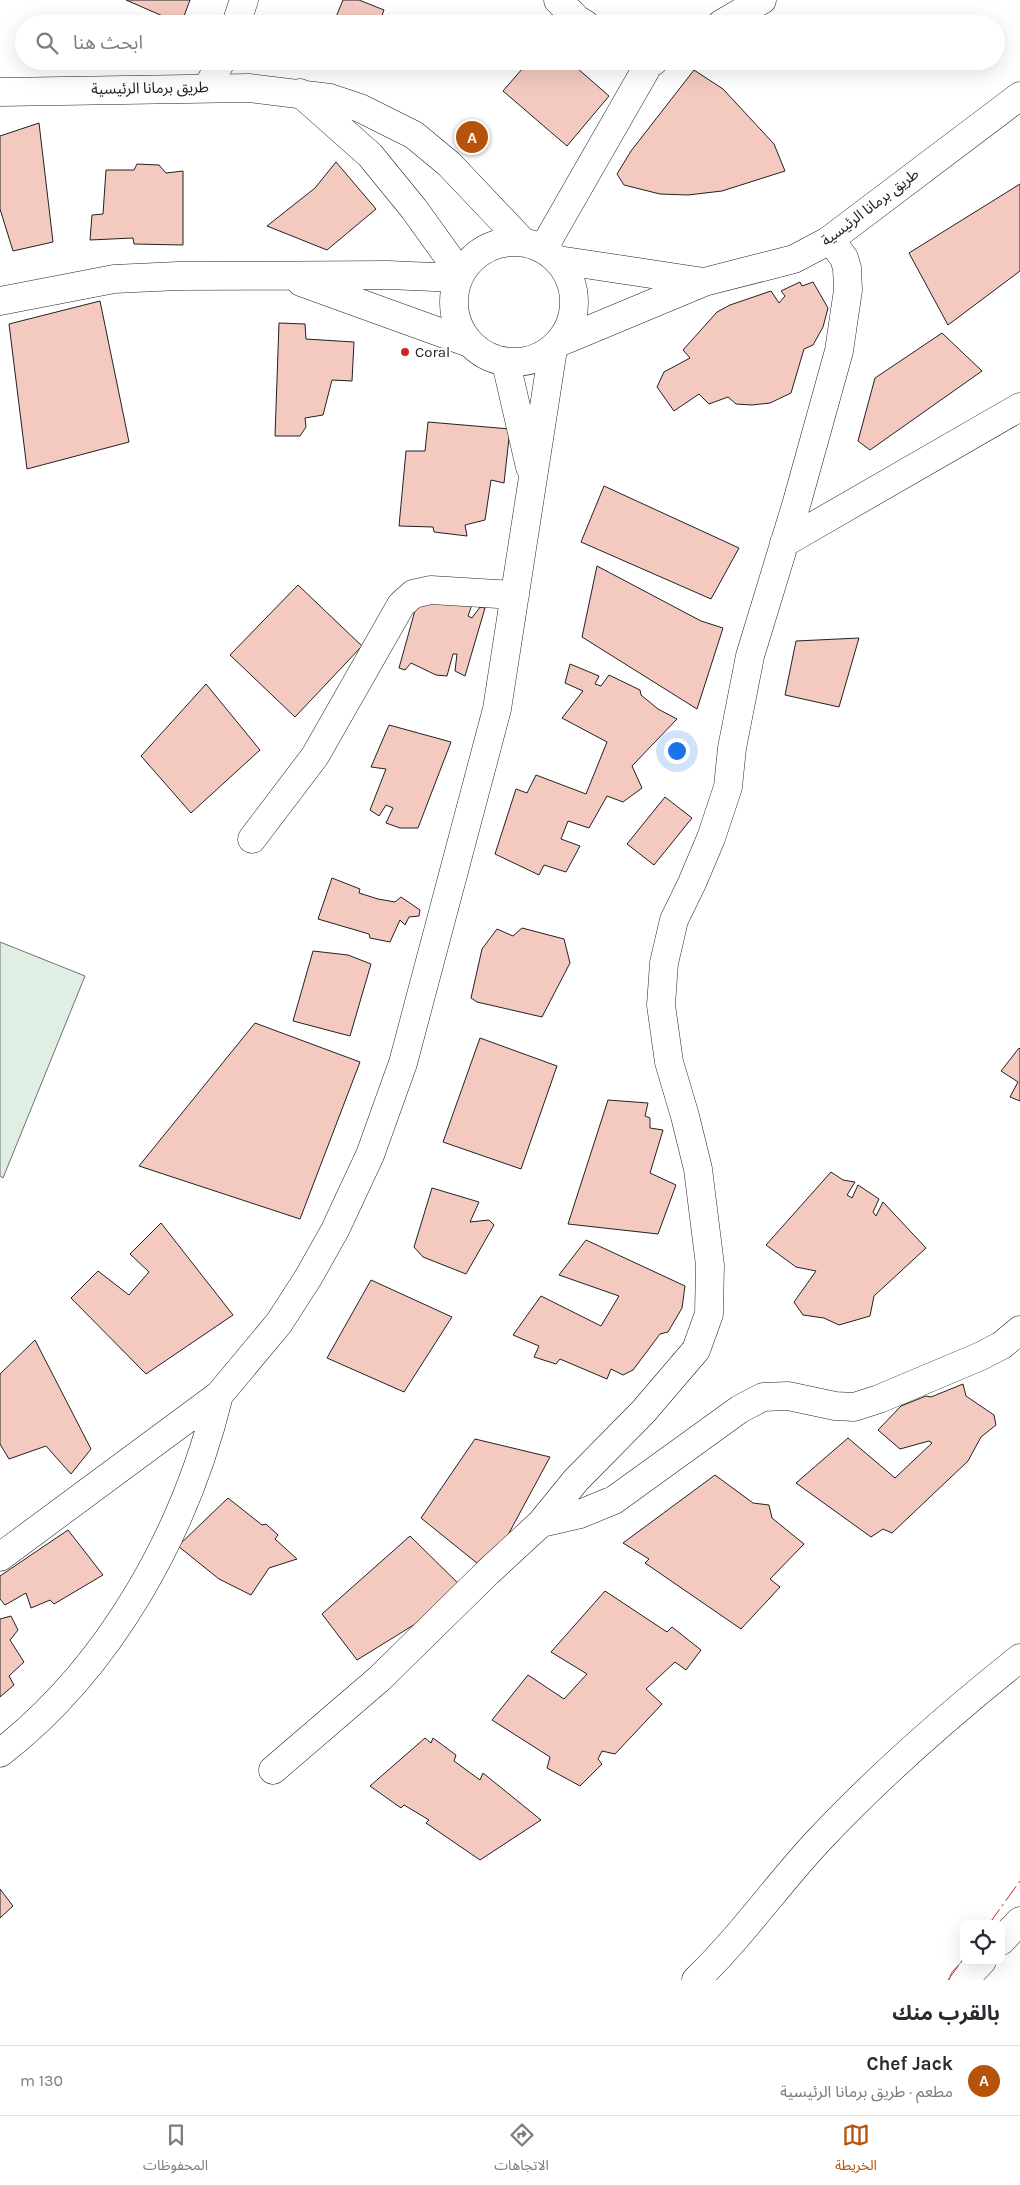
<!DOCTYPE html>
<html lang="ar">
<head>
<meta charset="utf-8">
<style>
  :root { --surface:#fff; --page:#f2f2f3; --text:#2b2b33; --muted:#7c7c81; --line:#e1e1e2; --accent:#b45309 }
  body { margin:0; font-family:Karla,"Noto Sans Arabic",sans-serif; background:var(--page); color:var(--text); direction:rtl }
  .controls { position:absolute; right:15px; bottom:15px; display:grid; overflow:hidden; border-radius:10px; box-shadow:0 5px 20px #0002 }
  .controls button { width:45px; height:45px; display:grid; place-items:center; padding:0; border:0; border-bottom:1px solid var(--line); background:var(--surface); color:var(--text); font:25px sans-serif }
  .you { position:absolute; left:676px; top:750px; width:18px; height:18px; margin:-12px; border:4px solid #fff; border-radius:50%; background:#1a73e8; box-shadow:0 0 0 8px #1a73e833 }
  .badge { display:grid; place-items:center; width:32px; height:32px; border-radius:50%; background:var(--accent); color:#fff; font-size:16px; font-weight:700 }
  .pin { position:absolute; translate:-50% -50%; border:2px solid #fff; box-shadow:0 1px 5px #0006 }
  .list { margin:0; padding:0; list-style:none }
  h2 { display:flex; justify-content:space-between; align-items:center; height:65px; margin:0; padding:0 20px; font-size:21px }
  h2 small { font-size:16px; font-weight:400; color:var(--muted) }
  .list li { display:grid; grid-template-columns:32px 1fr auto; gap:15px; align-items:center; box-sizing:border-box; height:70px; padding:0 20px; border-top:1px solid var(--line) }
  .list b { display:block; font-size:19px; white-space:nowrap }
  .list p { margin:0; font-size:16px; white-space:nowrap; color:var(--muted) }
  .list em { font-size:16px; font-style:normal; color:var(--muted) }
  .icon { flex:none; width:28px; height:28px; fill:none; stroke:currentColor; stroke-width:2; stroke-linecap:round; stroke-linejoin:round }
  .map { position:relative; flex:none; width:1020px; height:1980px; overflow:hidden; direction:ltr }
  .search { position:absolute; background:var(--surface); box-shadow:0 5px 20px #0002; left:15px; right:15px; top:15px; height:55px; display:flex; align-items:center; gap:12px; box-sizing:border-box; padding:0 18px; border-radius:28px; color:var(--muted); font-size:19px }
  .sheet { height:135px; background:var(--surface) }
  nav { display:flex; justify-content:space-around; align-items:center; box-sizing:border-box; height:70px; border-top:1px solid var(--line); background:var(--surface); font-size:14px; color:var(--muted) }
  nav a { display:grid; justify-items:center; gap:2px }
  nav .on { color:var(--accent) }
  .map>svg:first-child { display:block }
</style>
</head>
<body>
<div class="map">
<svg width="1020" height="1980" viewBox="0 0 1020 1980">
  <rect width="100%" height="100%" fill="#fff"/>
  <path fill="#e0efe3" stroke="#6f6f6f" d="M0 942 85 976 3 1178 0 1176Z"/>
  <path fill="#f3c9c0" stroke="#222" d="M126 0H190L181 24Z
    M343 0H359L384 10 379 24H333Z
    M529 61H569L609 96 567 146 503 91Z
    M694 70 723 89 774 144 785 171 722 191 688 195 660 194 624 185 617 174 631 151Z
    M39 123 53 242 13 251 0 209V136Z
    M336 162 376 209 327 250 267 226 315 188Z
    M137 164 159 165 166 173 183 171V245L134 244 133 238 90 240 92 215 103 214 106 170H134Z
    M1020 184V271L948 325 909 253Z
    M800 282 802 286 813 282 828 308 823 327 813 345 804 349 791 393 770 403 752 405 736 404 728 397 709 404 699 394 674 411 657 387 664 372 690 358 683 350 717 312 730 305 771 291 779 303 785 296 781 291Z
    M100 301 129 442 27 469 9 324Z
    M279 323 305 324 306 339 354 342 352 381 332 380 323 415 305 418 306 427 300 436H275Z
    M942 333 982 371 870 450 858 441 875 378Z
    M428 422 510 429 504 483 491 480 485 520 465 525 467 536 434 532 433 527 399 526 406 451H425Z
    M604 486 739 548 711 599 581 542Z
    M597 566 701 621 723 628 697 709 582 637Z
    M298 585 362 646 295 717 230 655Z
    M419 596 473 602 468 616 472 618 480 607 485 608 465 676 455 671 457 654H453L447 676 436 675 411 663 405 670 399 668Z
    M859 638 839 707 785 695 796 641Z
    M570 664 599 676 595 684 601 686 609 675 640 690 641 695 658 709 677 719 632 766 642 788 623 802 607 796 589 828 568 821 561 839 580 846 566 872 544 865 539 875 495 854 516 789 527 793 536 775 586 794 607 742 562 718 583 691 565 683Z
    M206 684 260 750 191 813 141 756Z
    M389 725 451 742 418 828H400L386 823 393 808 386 805 379 816 370 810 386 769 371 767Z
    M665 797 692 818 654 865 627 844Z
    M332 878 360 889 359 893 378 899 395 902 401 897 420 910 419 916 409 917 405 925 400 920 390 942 370 938 369 934 318 919Z
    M522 928 564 939 570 963 542 1017 477 1002 471 998 482 949 497 929 513 936Z
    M313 951 348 955 371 964 350 1036 293 1021Z
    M255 1023 360 1062 300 1219 139 1166Z
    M480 1038 557 1066 521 1169 443 1142Z
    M1019 1048 1020 1049V1101L1010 1097 1018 1082 1001 1071Z
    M608 1100 648 1103 645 1116 650 1118V1128L663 1130 650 1173 676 1185 658 1234 568 1224Z
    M831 1172 843 1180 855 1182 847 1195 852 1198 858 1185 879 1199 873 1212 876 1216 883 1202 926 1248 874 1296 870 1316 839 1325 824 1318 803 1315 794 1302 816 1271 796 1267 766 1245Z
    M432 1188 479 1202 470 1222 489 1220 494 1225 466 1274 423 1257 414 1247Z
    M161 1223 233 1315 146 1374 71 1298 98 1271 129 1295 149 1272 130 1254Z
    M586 1240 685 1286 682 1308 668 1332 660 1334 633 1370 623 1375 611 1369 607 1379 560 1359 556 1364 534 1357 539 1346 513 1335 541 1296 601 1326 619 1296 559 1275Z
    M371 1280 452 1317 404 1392 327 1358Z
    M35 1340 91 1449 71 1474 46 1446 9 1459 0 1444V1374Z
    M963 1384 966 1396 994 1415 996 1425 981 1437 968 1461 892 1533 883 1529 871 1537 796 1483 848 1438 895 1478 932 1443 929 1441 900 1449 878 1430 901 1406 926 1396 931 1397Z
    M475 1439 550 1457 488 1572 421 1518Z
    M715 1475 753 1503 769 1505 772 1518 804 1544 770 1579 780 1587 741 1629 645 1563 649 1559 623 1543Z
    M228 1498 262 1525 266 1524 278 1535 275 1539 297 1559 269 1568 251 1595 219 1579 178 1546Z
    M68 1530 103 1575 54 1604 50 1600 31 1608 26 1593 5 1605 0 1599V1576Z
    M410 1536 467 1592 357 1660 322 1614Z
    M605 1591 667 1632 672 1627 701 1650 686 1670 675 1662 646 1689 662 1704 615 1754 602 1751 598 1759 602 1764 580 1786 547 1768 550 1757 492 1720 528 1675 564 1699 587 1674 551 1652Z
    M11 1616 18 1630 10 1640 24 1662 9 1676 14 1685 0 1697V1619Z
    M425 1738 431 1743 433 1738 456 1755 454 1761 480 1780 483 1773 541 1820 480 1860 426 1823 429 1820 404 1805 401 1808 370 1786Z
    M0 1889 13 1906 0 1918Z"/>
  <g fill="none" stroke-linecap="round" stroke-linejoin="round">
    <defs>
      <path id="minor" d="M558 0 577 19 585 24
        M236 24 244 0
        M721 24 762 0
        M208 87 221 61
        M828 241 835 246 844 258 847 268 848 290 839 351 797 502 750 656 732 748 728 787 711 838 692 883 674 920 664 963 661 1005 669 1062 685 1116 698 1169 710 1265 709 1314 696 1350 643 1412 576 1480 541 1523 580 1514 614 1500 740 1409 763 1397 788 1396 835 1406 854 1407 879 1399 981 1356 1002 1345 1020 1330
        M543 249 649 64 654 61
        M301 282 467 342
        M0 301 114 279 178 276 388 275 457 278
        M506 363 530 467
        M784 543 1020 407
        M252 839 315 756 401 605 413 594 431 590 515 595
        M0 1557 219 1395 279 1323 308 1278 335 1230 370 1155 403 1063 497 709 553 349
        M0 1753C111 1667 186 1531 219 1395
        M273 1770 379 1679 488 1572 541 1523
        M1001 1941 1020 1921
        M696 1980C741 1937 776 1886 818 1841 879 1776 951 1713 1020 1658
        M964 1980 982 1961"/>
      <path id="major" d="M0 92 249 88 330 98 360 108 414 135 449 164 523 242
        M300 93 370 155 414 209 460 273
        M454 302a60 60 0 1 1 120 0a60 60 0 1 1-120 0Z
        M558 260 704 282
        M560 342 704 282 794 259 828 241 1020 96"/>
    </defs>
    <use href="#minor" stroke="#222" stroke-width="29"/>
    <use href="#major" stroke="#222" stroke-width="29"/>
    <use href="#minor" stroke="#fff" stroke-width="28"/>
    <use href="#major" stroke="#fff" stroke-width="28"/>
    <path stroke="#c62828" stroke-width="1" stroke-dasharray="18 4 2.5 4" stroke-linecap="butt" d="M989 1924 1020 1881
      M948 1980 964 1958"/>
  </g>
  <circle fill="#c62828" stroke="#fff" stroke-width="2" cx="405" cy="352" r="5"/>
  <g text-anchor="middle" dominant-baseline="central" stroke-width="4" stroke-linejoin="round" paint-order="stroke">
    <g font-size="15" fill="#222" stroke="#fff">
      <text transform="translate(150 88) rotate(-1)">طريق برمانا الرئيسية</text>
      <text transform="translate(870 207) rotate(-37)">طريق برمانا الرئيسية</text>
    </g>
    <g font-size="15" fill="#222" stroke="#fff" text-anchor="start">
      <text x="415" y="352">Coral</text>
    </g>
  </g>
</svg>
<div class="controls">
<button><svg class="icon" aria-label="locate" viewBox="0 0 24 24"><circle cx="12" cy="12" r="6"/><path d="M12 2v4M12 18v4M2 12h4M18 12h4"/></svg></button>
</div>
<div class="you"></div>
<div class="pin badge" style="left:472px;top:137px">A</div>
<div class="search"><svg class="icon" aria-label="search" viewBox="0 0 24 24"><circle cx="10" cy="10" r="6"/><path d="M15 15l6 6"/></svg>ابحث هنا</div>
</div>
<section class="sheet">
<h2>بالقرب منك<small></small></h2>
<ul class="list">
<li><span class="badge">A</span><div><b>Chef Jack</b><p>مطعم · طريق برمانا الرئيسية</p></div><em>130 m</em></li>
</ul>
</section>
<nav>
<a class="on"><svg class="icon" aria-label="map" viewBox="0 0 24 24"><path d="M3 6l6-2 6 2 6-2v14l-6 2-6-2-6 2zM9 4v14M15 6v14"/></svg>الخريطة</a>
<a><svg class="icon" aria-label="directions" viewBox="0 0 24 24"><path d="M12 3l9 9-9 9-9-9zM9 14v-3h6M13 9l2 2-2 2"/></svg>الاتجاهات</a>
<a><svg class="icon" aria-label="saved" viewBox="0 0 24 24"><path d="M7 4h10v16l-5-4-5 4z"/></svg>المحفوظات</a>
</nav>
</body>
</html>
